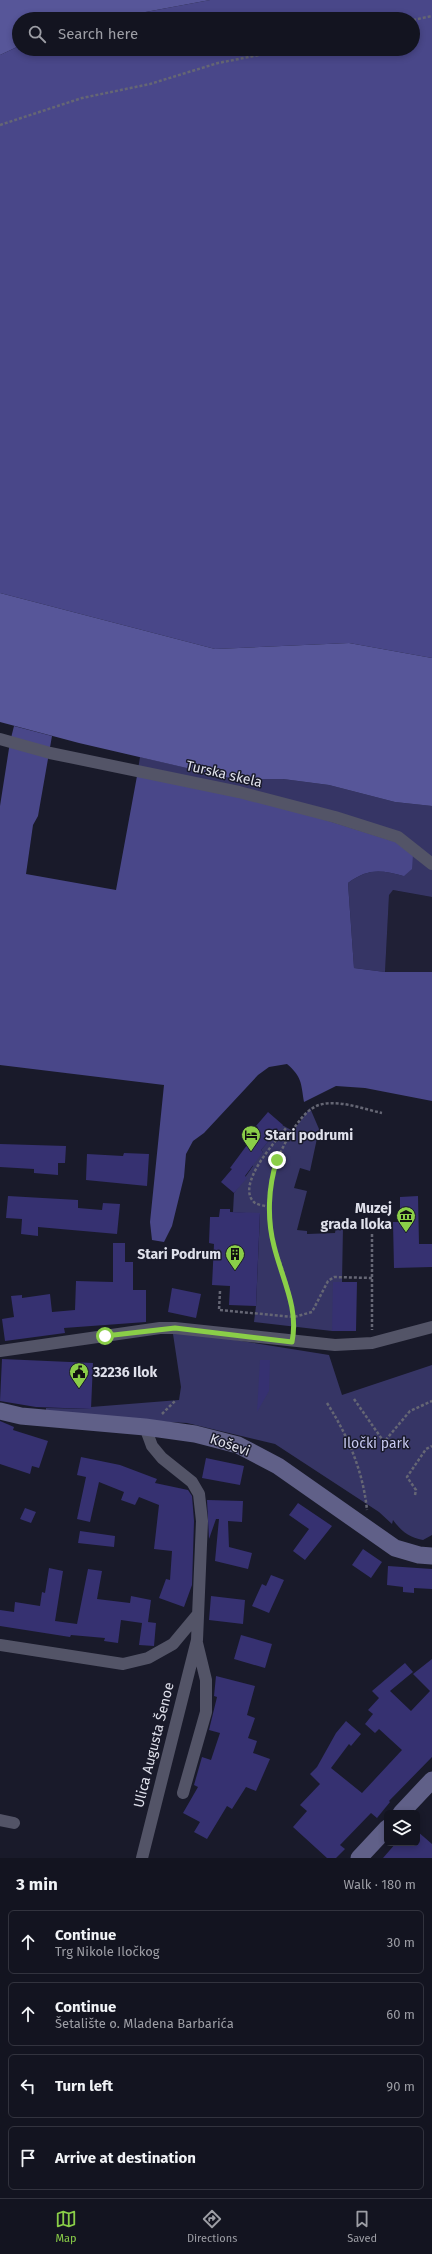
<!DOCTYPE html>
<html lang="en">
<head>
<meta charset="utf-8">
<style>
  :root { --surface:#131420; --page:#1c1d29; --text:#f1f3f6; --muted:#9d9ea5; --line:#32333e; --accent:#8ace48 }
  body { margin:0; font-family:"Fira Sans",sans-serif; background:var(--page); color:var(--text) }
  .controls { position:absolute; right:12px; bottom:12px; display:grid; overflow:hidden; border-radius:6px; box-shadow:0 2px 6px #0003 }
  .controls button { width:36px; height:36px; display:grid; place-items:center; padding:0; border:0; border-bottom:1px solid var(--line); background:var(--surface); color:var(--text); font:20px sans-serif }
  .stop { position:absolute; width:12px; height:12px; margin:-9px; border:3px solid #8ace48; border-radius:50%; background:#fff }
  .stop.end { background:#8ace48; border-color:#fff; box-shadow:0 1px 4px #0008 }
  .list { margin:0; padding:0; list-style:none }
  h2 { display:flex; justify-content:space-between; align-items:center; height:52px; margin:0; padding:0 16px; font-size:17px }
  h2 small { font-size:13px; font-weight:400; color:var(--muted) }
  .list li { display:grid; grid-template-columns:26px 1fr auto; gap:12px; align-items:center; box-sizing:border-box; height:64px; margin:0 8px 8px; padding:0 8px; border:1px solid var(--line); border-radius:6px }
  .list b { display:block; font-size:15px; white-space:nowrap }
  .list p { margin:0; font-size:13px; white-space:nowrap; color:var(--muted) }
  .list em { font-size:13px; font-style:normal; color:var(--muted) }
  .icon { flex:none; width:22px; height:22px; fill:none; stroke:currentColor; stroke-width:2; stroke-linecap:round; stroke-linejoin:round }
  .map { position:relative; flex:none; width:432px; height:1858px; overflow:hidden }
  .search { position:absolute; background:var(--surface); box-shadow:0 2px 6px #0003; left:12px; right:12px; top:12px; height:44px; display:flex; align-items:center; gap:10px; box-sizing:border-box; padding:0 14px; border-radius:22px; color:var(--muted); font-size:15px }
  .sheet { height:340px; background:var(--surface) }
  nav { display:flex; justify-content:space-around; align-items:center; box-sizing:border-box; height:56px; border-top:1px solid var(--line); background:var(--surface); font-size:11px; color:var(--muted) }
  nav a { display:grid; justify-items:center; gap:2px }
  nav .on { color:var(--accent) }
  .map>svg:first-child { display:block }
</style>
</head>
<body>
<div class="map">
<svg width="432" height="1858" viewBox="0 0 432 1858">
  <rect width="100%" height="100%" fill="#191a2a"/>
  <path fill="#202036" d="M393 890 432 897V972H385L389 894Z"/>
  <path fill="#363565" d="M140 757 234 779H283L329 785 395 802 432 806V897L393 890 389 895 385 972 354 968 348 883C368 868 381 870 404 876L137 776Z
    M310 1108 319 1129 310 1171 300 1168 294 1188 307 1191 297 1230 307 1231V1234L335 1233 336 1227H343L342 1282 332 1331 254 1322 256 1306 260 1214 233 1212 234 1193 253 1166 252 1164 263 1152 261 1150 282 1125 293 1131Z
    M185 1332 329 1355 342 1395 432 1365V1535L423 1540C409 1537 402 1532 393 1520L392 1524 379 1512 275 1444 187 1423 116 1419 46 1411V1408L91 1409V1407L179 1400 181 1387 173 1334Z"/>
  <path fill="#494789" d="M210 0H432V658L349 643 215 649 0 593V55L19 46V49H413V19H108Z
    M14 726 52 736 38 816 33 825 26 874 116 890 137 776 277 805 402 844 413 854 412 869 404 876C381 870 368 868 348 883L354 968 385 972H432V1101L365 1088 336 1086 304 1102C301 1083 302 1077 287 1064L269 1067 258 1075 204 1133 193 1141 186 1154 184 1177 172 1226 164 1242 152 1240 150 1222 164 1085 0 1065V806L10 742Z"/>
  <path fill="#575699" d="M0 0H210L108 19H19V46L0 55Z
    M0 593 215 649 349 643 432 658V806L395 802 329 785 283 779H234L79 743 0 722Z"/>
  <path fill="#363171" d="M268 1112 283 1125 261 1150 263 1152 245 1176 247 1178 234 1193 221 1182 232 1169 230 1168 250 1141 248 1139 258 1127 256 1126Z
    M0 1144 66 1146 65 1163H58V1175L34 1173V1169L0 1167Z
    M124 1153 149 1154 147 1186 86 1180 87 1154 123 1156Z
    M8 1196 78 1200V1208L102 1210 103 1203 120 1204 117 1234 38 1227V1236L21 1234 22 1219 6 1218Z
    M418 1196 419 1244H432V1267L394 1268 393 1222H400V1197Z
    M220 1209H230V1212L260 1213 256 1306 229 1305 230 1286 212 1285 214 1244 209 1243 210 1217H219Z
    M113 1243H125V1262H133V1290H146V1322L64 1328 65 1333 5 1341 2 1319 14 1317 11 1296 22 1295V1298L50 1294 52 1312 75 1310 76 1281 113 1282Z
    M333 1282H357L356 1331H332Z
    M172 1288 201 1294 196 1318 168 1312Z
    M2 1359 93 1363 91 1409 36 1407 0 1401Z
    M260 1360H270L269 1391 257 1412Z
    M0 1421 14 1427 13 1430 48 1441 39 1468 32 1466 30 1474 0 1464Z
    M81 1457 120 1465 157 1479 155 1483 188 1490 192 1496 194 1521 192 1585 184 1607 159 1598 166 1579 170 1580 172 1551 154 1549 159 1505 139 1497 135 1505 121 1500 124 1492 99 1482 90 1522 77 1519 86 1477 77 1475Z
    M206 1458 244 1466 240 1485 202 1478Z
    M207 1500 243 1501 242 1522 228 1521 229 1547 252 1553 248 1569 215 1561 219 1519H216L209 1539Z
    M298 1503 332 1526 305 1560 293 1551 309 1529 289 1515Z
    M25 1508 36 1512 31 1523 20 1519Z
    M80 1531 115 1536 114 1547 78 1543Z
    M363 1549 382 1562 371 1578 352 1565Z
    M388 1566 432 1569V1589L414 1588V1593L403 1592V1587L387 1585Z
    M49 1568 63 1571 55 1621 77 1624 88 1569 102 1571 97 1599 130 1603 131 1596 151 1600 148 1622 156 1623 154 1646 139 1645 142 1623 121 1620 118 1643 104 1641 105 1638 71 1635 70 1637 0 1626V1610L14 1612 15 1602 40 1606 42 1592 45 1593Z
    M271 1575 284 1580 269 1613 252 1606 262 1584 266 1586Z
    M211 1596 245 1600 243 1624 209 1620Z
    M241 1635 272 1644 265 1668 234 1659Z
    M432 1659V1757L389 1801 390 1802 377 1818 371 1813 340 1845 345 1849 336 1858H327L293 1827 307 1811 300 1805 320 1784 310 1774 317 1767 336 1733 346 1721 361 1734 351 1746 349 1744 331 1768 362 1793 402 1750 379 1729 375 1733 365 1724 373 1714 368 1710 379 1698 372 1691 405 1663 413 1672 390 1691 411 1711 430 1691 413 1674Z
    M216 1676 255 1686 247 1715 255 1718 248 1738 257 1741 253 1753 270 1759 256 1791 246 1787 232 1809 227 1806 207 1839 194 1832 200 1822 183 1813 198 1787 194 1785 202 1757 211 1760 220 1733 209 1730 217 1697 214 1696Z
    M417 1831 432 1844V1858H383L396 1843H417Z"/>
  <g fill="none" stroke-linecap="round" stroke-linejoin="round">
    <path stroke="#656674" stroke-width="2.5" stroke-dasharray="3 2" stroke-linecap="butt" d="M413 20 432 16
      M0 125 82 98 150 84 218 63 290 49
      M270 1207C265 1206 259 1205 255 1203 234 1186 276 1141 286 1128
      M372 1234V1330
      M220 1291 219 1310 294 1317 312 1312 328 1281 334 1277 372 1278
      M295 1328C294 1308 288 1287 282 1268 278 1255 271 1242 270 1228 268 1211 268 1189 273 1173 278 1153 299 1111 319 1105 338 1099 363 1109 382 1113
      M354 1399 384 1442 410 1411 432 1401
      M327 1403C348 1436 363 1471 367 1510
      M162 1414 176 1400
      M415 1495 416 1490 407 1477 426 1449 432 1446"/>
    <path stroke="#535467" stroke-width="12" d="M0 739 50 753 239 792 335 817 398 837 432 864
      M0 1351 160 1328H175L335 1345 372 1343 432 1327
      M0 1645 123 1664 148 1658 173 1644 198 1614
      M183 1793 206 1712V1680L197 1643
      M0 1820 14 1823
      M142 1858 197 1640 202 1521 199 1494 192 1482 162 1458 152 1446 145 1427"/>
    <path stroke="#606088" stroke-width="17" d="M0 1411 21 1416 145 1427 195 1434 238 1445 278 1466 395 1548 419 1555 432 1556
      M401 1813 432 1780
      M359 1858 387 1828"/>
  </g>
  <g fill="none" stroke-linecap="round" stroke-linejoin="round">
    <path stroke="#8ace48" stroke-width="5" d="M105 1336 175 1328 292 1342C299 1308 282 1279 274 1246 267 1219 268 1187 277 1160"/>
  </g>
  <defs>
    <symbol id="hotel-pin" viewBox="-11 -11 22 30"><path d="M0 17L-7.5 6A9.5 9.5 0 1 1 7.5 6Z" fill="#8ace48" stroke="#191a2a"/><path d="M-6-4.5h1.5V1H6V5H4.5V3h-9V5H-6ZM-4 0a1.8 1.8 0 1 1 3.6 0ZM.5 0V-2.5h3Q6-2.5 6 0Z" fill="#111"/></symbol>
    <symbol id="museum-pin" viewBox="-11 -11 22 30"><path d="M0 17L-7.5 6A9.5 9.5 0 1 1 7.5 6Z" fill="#8ace48" stroke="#191a2a"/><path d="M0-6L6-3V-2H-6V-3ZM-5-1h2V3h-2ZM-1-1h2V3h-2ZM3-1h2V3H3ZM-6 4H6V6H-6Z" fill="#111"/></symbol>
    <symbol id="building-pin" viewBox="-11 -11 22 30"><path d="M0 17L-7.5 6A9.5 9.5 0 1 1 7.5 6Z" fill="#8ace48" stroke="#191a2a"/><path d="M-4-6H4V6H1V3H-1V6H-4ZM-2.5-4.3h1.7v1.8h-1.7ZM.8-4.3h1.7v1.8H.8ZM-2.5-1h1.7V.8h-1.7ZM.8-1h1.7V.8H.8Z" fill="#111"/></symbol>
    <symbol id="civic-pin" viewBox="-11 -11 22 30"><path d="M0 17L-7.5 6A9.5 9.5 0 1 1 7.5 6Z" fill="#8ace48" stroke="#191a2a"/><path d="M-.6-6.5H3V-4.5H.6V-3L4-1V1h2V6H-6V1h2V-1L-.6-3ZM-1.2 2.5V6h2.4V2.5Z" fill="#111"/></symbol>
  </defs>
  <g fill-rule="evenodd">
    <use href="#hotel-pin" x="240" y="1124" width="22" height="30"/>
    <use href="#museum-pin" x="395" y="1205" width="22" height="30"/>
    <use href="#building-pin" x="224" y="1243" width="22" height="30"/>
    <use href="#civic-pin" x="68" y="1361" width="22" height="30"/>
  </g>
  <g text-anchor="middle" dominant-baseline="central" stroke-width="3" stroke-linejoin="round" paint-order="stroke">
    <g font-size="14" fill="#dfe0eb" stroke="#191a2a">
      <text transform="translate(224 774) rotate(13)">Turska skela</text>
      <text transform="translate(230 1445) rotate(19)">Koševi</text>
      <text transform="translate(154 1745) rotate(-76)">Ulica Augusta Šenoe</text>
    </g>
    <g font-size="14" font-weight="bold" fill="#dfe0eb" stroke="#191a2a" text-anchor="start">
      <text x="265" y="1135">Stari podrumi</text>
      <text x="392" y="1208" text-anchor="end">Muzej<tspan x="392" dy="16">grada Iloka</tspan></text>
      <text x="221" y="1254" text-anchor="end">Stari Podrum</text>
      <text x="93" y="1372">32236 Ilok</text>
    </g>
    <g font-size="14" fill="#c7c9f0" stroke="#191a2a">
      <text x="376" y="1443">Iločki park</text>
    </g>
  </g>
</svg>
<div class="controls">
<button><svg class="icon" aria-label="layers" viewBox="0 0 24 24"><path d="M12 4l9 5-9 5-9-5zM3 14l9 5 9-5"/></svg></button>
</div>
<div class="stop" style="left:105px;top:1336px"></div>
<div class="stop end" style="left:277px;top:1160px"></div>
<div class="search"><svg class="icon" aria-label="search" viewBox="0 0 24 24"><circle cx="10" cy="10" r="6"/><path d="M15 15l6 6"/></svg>Search here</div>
</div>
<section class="sheet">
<h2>3 min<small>Walk · 180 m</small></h2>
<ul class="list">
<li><svg class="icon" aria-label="ahead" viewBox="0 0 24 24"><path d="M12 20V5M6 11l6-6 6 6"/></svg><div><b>Continue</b><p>Trg Nikole Iločkog</p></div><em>30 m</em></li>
<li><svg class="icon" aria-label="ahead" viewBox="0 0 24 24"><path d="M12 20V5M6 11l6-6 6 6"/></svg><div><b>Continue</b><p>Šetalište o. Mladena Barbarića</p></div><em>60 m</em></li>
<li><svg class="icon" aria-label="left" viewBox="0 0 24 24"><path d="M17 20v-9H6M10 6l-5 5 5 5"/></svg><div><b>Turn left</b></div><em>90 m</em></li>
<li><svg class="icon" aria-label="arrive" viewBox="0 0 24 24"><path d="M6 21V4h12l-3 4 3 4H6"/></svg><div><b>Arrive at destination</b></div></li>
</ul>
</section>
<nav>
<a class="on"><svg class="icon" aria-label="map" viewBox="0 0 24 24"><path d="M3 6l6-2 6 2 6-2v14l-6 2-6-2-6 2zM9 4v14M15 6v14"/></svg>Map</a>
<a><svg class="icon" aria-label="directions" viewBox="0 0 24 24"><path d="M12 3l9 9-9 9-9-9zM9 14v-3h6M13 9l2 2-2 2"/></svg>Directions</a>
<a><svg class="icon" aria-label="saved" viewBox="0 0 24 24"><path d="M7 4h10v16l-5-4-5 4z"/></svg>Saved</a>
</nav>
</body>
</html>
